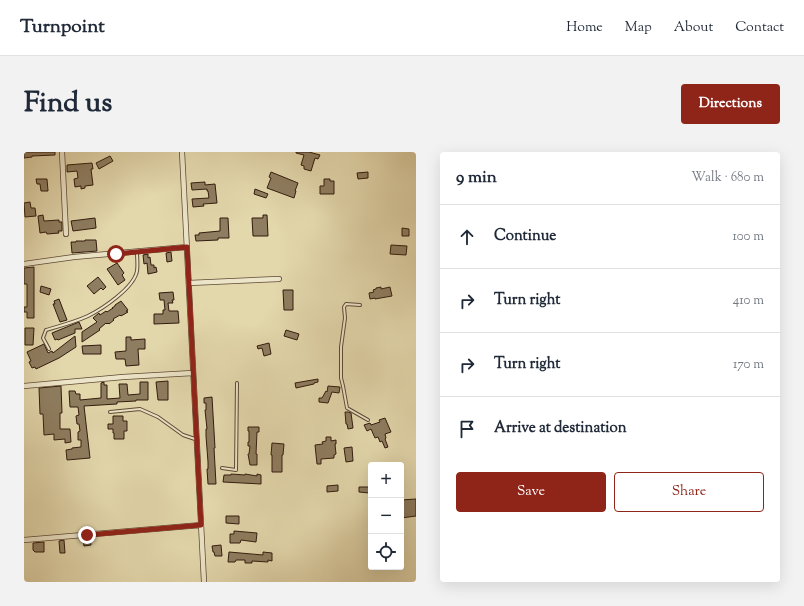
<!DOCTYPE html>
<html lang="en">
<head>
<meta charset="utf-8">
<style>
  :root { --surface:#fff; --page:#f2f2f3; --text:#1f2937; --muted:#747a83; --line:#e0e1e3; --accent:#8f2418 }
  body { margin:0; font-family:"Sorts Mill Goudy",serif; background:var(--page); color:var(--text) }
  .controls { position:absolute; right:12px; bottom:12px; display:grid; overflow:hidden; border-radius:4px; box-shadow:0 4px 16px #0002 }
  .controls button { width:36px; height:36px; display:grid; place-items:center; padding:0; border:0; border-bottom:1px solid var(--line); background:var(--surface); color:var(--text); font:20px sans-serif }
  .stop { position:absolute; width:12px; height:12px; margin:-9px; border:3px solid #8f2418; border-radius:50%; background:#fff }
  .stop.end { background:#8f2418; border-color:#fff; box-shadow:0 1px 4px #0008 }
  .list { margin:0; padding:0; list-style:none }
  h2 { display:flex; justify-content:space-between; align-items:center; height:52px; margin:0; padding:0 16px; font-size:17px }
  h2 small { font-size:13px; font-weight:400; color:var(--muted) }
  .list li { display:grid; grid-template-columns:26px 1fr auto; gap:12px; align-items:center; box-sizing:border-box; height:64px; padding:0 16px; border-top:1px solid var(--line) }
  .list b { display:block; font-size:15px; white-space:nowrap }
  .list em { font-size:13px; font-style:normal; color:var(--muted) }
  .actions { display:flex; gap:8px; padding:12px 16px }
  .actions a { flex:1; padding:9px 0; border:1px solid var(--accent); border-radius:4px; text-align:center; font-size:14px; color:var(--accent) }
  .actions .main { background:var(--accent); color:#fff }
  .icon { flex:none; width:22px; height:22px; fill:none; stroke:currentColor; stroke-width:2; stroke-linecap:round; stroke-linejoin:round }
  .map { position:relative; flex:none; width:392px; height:430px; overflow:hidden; border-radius:4px }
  header { display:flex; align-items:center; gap:24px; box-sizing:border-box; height:56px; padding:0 20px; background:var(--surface); border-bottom:1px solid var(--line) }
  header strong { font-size:19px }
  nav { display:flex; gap:22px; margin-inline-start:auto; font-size:14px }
  .intro { display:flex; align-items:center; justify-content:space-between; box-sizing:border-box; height:96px; padding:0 24px }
  h1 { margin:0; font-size:28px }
  .button { padding:10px 18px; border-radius:4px; background:var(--accent); color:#fff; font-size:14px; font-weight:700 }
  main { display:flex; gap:24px; padding:0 24px }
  aside { flex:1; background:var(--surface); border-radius:4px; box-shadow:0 4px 16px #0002 }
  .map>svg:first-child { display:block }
</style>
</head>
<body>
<header>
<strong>Turnpoint</strong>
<nav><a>Home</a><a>Map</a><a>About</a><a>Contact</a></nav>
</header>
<div class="intro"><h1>Find us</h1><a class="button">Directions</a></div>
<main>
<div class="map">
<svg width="392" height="430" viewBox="0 0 392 430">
  <rect width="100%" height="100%" fill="#e3d7ac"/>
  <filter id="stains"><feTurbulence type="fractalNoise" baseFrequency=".005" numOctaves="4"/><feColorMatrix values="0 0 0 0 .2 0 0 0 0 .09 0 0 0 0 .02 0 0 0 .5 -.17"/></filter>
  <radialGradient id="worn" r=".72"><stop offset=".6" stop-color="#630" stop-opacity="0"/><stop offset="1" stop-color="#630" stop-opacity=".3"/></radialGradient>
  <path fill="#8e7d60" stroke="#321b0d" d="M0 0H31V3L8 4V5L0 6Z
    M272 0H285L296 3 294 7 291 6 287 19 280 17V14L277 13 280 3 272 1Z
    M86 4 89 9 75 17 72 11Z
    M68 11 69 17H67L69 33 61 34V36L57 37V34L51 35 50 27 54 26 53 19 43 20V13Z
    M247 20 274 31 271 39H272L270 46 243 36 247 26 245 25Z
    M344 20V26L334 27 333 21Z
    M12 27H23L24 39H17L16 32H13Z
    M300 27H306V29H310V42H296V34H300Z
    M181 30V33L191 32 193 51 179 52 180 54 169 55 168 47 185 46 184 39H183V37L168 38 167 31Z
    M231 37 244 42 242 46 230 42Z
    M6 50 7 56H11L12 64 1 65 0 51Z
    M19 63 20 69 35 68V70H38V79H34L35 81 23 82 22 80 16 81 14 64Z
    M239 63H243L244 84H229L228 66H239Z
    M71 66 72 76 49 79 47 69Z
    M196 66H204L205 86H194V88L172 89 171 83H175V81L196 79Z
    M378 76 385 77V84H378Z
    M61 88H72L73 99 48 101 47 90H52V89H61Z
    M367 93 383 94 382 103 366 102Z
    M147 100 148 109 143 110 142 101Z
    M124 102V106L126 105 127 113H130V116L132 115 133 120 124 122 123 111 120 112 119 103Z
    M93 111 100 121 98 123 101 128 94 133 83 117Z
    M10 115V166H3V160H0V155H3V132H0V116Z
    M74 125 82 135 79 138 77 136 70 142 63 134Z
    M17 134 27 137 25 143 16 140Z
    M357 135V137L366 135 368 144 351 147V146L346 147 345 141 350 140 349 138 352 137V136Z
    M259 138H269V158H260Z
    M149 140 150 148H148L149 151H144L145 159H154L155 171 130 172V162H139V158H141L140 148H136L135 141Z
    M35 147 43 168 36 170 29 152H31L30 149Z
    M97 149 104 158 102 159 104 160 97 164 96 163 89 167 90 168 85 172 84 171 83 172 82 171 75 177 76 178 58 190V180L73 170 69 166 75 161 76 163 82 159 83 160 89 156H88L91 154V153Z
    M55 170 58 177H51V181L34 188 33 187 31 188 28 181Z
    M1 176H10L9 193H1Z
    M262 178 275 182 273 188 260 184Z
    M51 184 52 195 35 206 12 217 11 215 8 216 5 210 7 209 3 200 20 192 24 201 28 199 29 201Z
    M102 185H107V188L121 187V197H114L115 213 102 214 101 207H92L91 200 102 199Z
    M245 191 247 202 240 204 238 196 234 197 233 194Z
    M77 193V202H59L58 194Z
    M294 227V230L290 231V232L272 236 271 231Z
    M144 229V248H134L132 230Z
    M80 230V233H83V247L96 246 95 232H103L104 243 116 242V230H124V248H112V249L93 250V252L60 254 66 306 43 308 42 298 48 297V296L57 295V288H54V280L56 279 55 272H53L52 264 55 263 54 255H46L45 239H51L52 242H56V248L77 246V231Z
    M37 234 38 261H36V277H46L47 290 41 291V287L30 288V282L20 283 19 262H16L15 236Z
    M304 234 316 235 315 241 308 240 304 251 295 250V246H298L302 239 303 240Z
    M188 245 191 296H190L192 332H184L183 317H184V310L182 284V277H183L181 258H182V251H180V246Z
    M321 260H324L327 261 329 276 324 277 323 272H322Z
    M89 264H99V269H103V279H100V287H90V281H89V277H84V272H89Z
    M361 266 367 280 361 282 362 286 361 287 364 295 361 296 358 289 356 290 354 285 351 286 347 277 343 279 340 273 346 271 347 273 356 270 355 268Z
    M224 275H235V280H233L232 302H233V313H226L224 302H225L226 294H224V290H225V279H224Z
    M302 285H307V289L312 288V292H311L312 302 310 303V306L297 307V312H293L291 293 299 292 298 290 302 289Z
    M248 291 260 292 259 303H258V320H248V303H247Z
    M328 295 329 309 322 310 320 296Z
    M207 322 221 323V322L233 324V322L237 323V332L199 330 200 323H207Z
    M314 333V339L303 340V334Z
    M335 335H345V341L335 340Z
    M392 347V364L377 366V348Z
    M202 364H215V372L202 371Z
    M210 379 233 381 232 390 217 388 216 391H206V382H210Z
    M66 386 67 393 60 394 59 387Z
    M40 388 41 401H36L35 389Z
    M20 390V400H11L9 398V391Z
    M197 393 198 404H191L190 400H189L188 394Z
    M205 400 239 403V400L248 401V409L244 408V410L228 409V411H221V408H212L211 410H204Z"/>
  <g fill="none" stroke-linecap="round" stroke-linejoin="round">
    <defs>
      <path id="service" d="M336 153 322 152 320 155 321 166 317 195V226L319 234 323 256 344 268
        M25 197 19 186 22 178C36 174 51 170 64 164 78 157 110 136 113 119 114 113 113 106 113 100
        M86 260 116 257 134 265 159 283 171 287
        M198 316 212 318 213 231"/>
      <path id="minor" d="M38 0 42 82
        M158 0 180 430
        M0 112 50 105 163 95
        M165 131 255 127
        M0 234 99 225 169 221
        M0 388 177 373"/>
    </defs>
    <use href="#service" stroke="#5e4a35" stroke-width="4"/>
    <use href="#minor" stroke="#5e4a35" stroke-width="6"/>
    <use href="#service" stroke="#ede5c9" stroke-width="2"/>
    <use href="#minor" stroke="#ede5c9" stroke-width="4.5"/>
  </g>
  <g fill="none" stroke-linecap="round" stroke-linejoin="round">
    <path stroke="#8f2418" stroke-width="5" d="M63 383 177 373 163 95 92 102"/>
  </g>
  <rect width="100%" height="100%" filter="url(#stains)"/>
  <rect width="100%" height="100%" fill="url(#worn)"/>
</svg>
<div class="controls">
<button>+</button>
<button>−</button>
<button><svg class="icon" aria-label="locate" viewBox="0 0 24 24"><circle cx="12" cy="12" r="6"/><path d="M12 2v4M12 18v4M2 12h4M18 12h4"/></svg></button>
</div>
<div class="stop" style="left:92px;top:102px"></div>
<div class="stop end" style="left:63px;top:383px"></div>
</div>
<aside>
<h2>9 min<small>Walk · 680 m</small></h2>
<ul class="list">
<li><svg class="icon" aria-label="ahead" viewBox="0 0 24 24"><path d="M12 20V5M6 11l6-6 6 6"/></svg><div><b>Continue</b></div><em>100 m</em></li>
<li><svg class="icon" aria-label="right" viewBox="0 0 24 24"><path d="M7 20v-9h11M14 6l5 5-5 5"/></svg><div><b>Turn right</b></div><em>410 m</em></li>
<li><svg class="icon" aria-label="right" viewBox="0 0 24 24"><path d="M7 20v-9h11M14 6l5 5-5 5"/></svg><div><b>Turn right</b></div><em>170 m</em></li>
<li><svg class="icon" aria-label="arrive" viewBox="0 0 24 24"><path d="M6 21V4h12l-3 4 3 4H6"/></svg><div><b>Arrive at destination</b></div></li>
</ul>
<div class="actions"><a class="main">Save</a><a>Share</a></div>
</aside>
</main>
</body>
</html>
